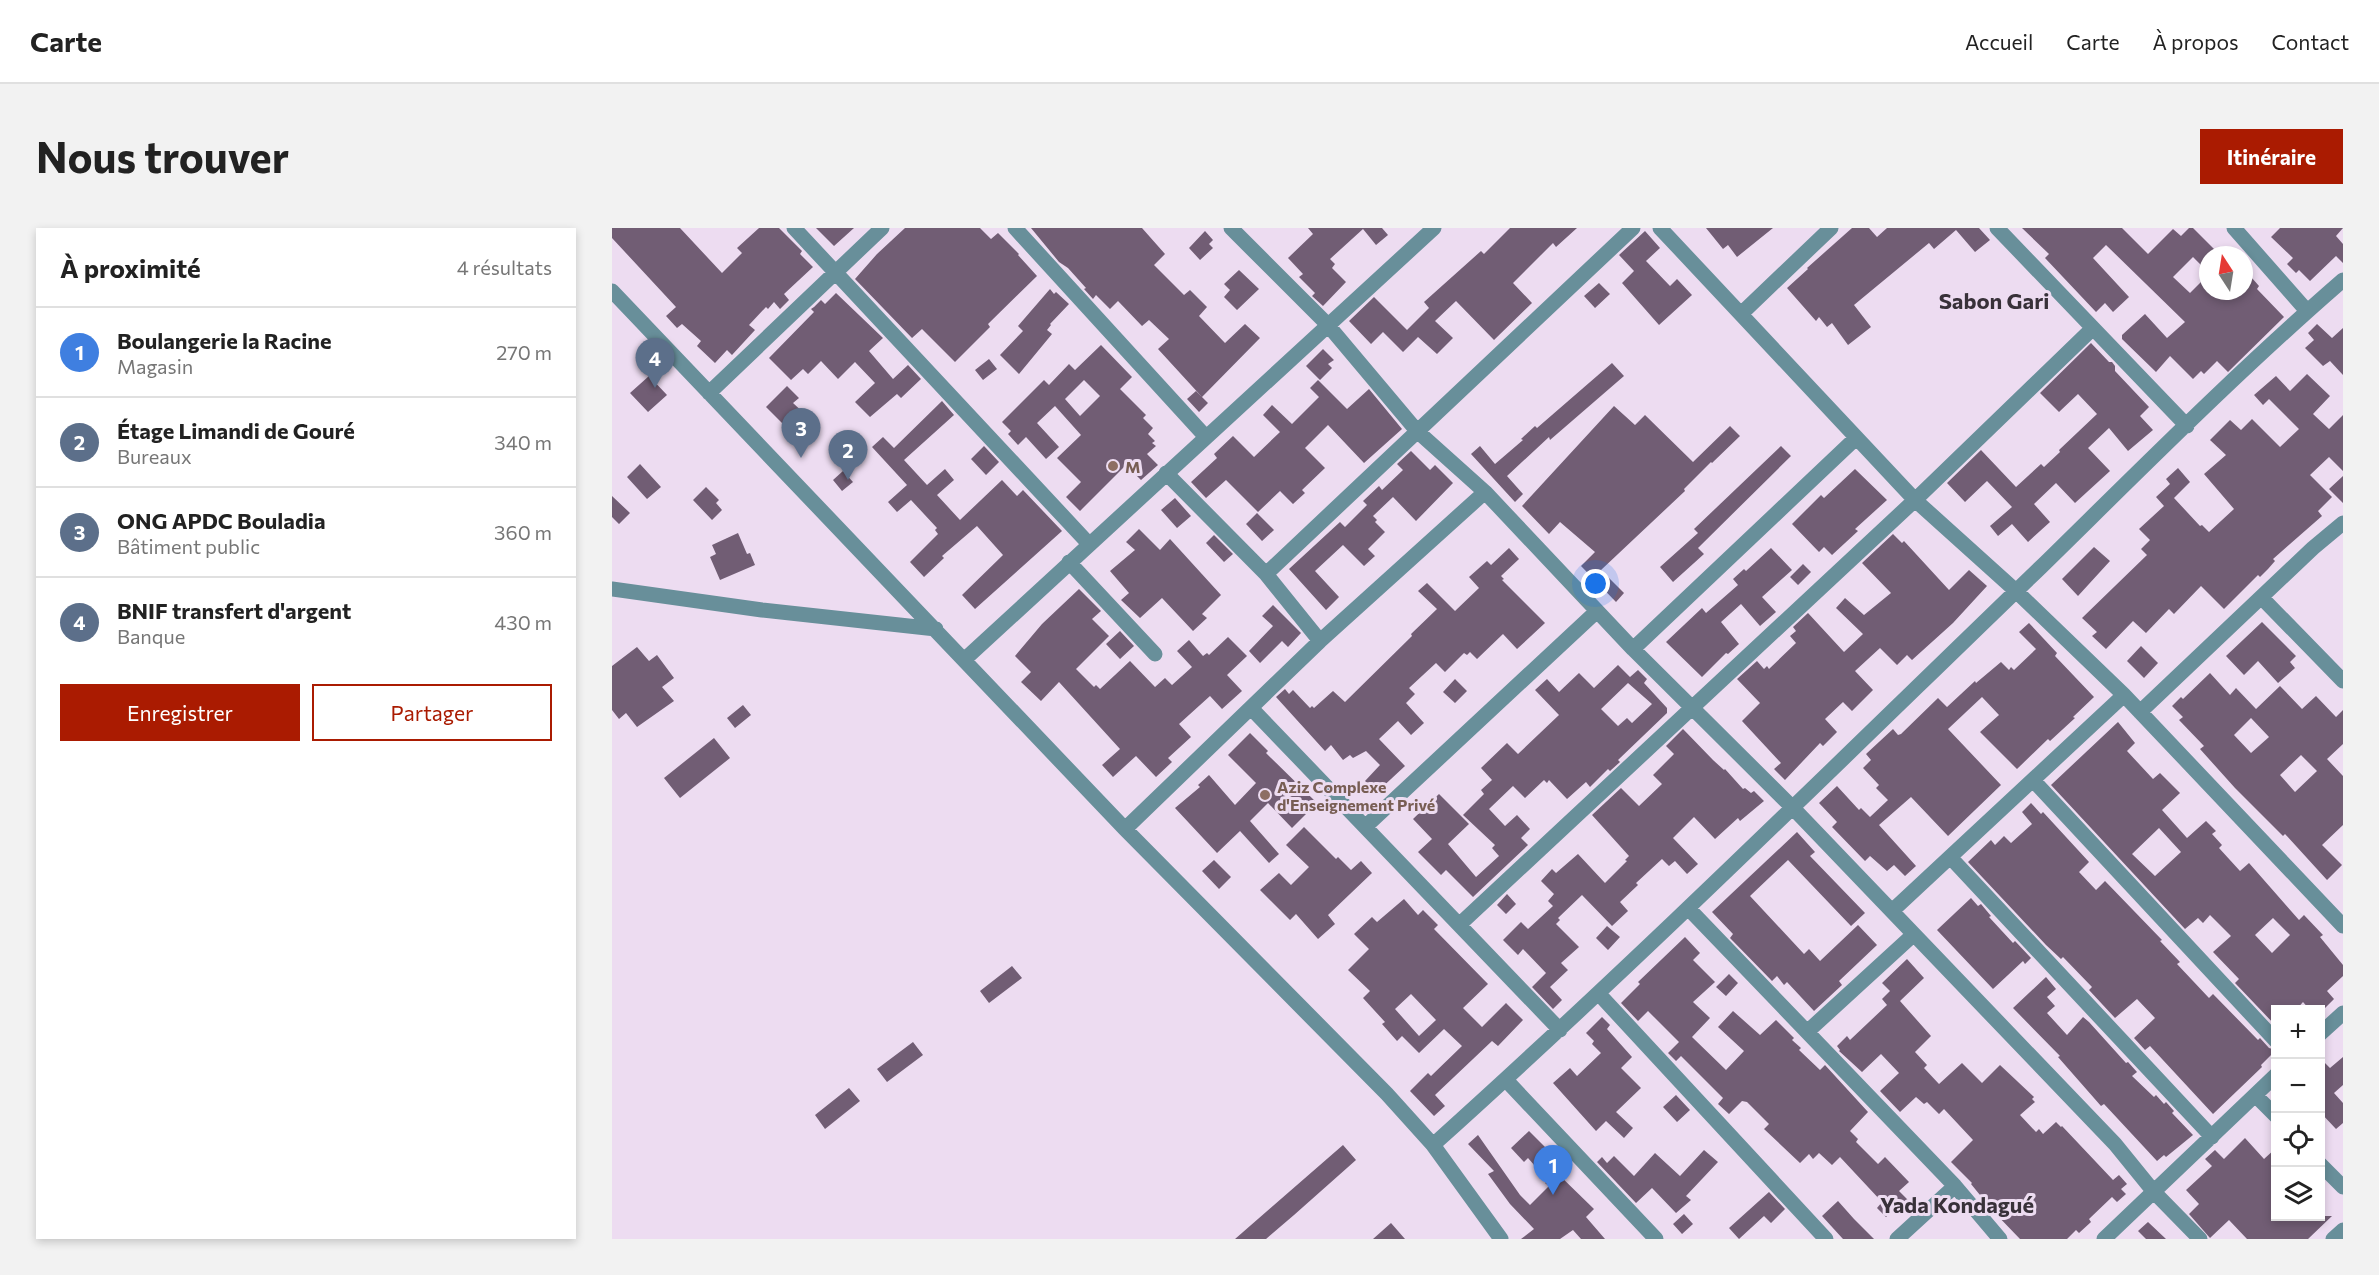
<!DOCTYPE html>
<html lang="fr">
<head>
<meta charset="utf-8">
<style>
  :root { --surface:#fff; --page:#f2f2f2; --text:#222; --muted:#767676; --line:#e0e0e0; --accent:#aa1b01 }
  body { margin:0; font-family:Commissioner,sans-serif; background:var(--page); color:var(--text) }
  .controls { position:absolute; right:18px; bottom:18px; display:grid; overflow:hidden; border-radius:0px; box-shadow:0 3px 9px #0003 }
  .controls button { width:54px; height:54px; display:grid; place-items:center; padding:0; border:0; border-bottom:2px solid var(--line); background:var(--surface); color:var(--text); font:30px sans-serif }
  .compass { position:absolute; left:1587px; top:18px; width:54px; height:54px; border-radius:50%; background:var(--surface); box-shadow:0 3px 9px #0003; rotate:348deg }
  .you { position:absolute; left:984px; top:356px; width:21px; height:21px; margin:-15px; border:4px solid #fff; border-radius:50%; background:#1a73e8; box-shadow:0 0 0 9px #1a73e833 }
  .badge { display:grid; place-items:center; width:39px; height:39px; border-radius:50%; background:var(--accent); color:#fff; font-size:20px; font-weight:700 }
  .pin { position:absolute; translate:-50% -50px; filter:drop-shadow(0 2px 3px #0008) }
  .pin::after { content:''; position:absolute; top:32px; width:21px; height:18px; background:inherit; clip-path:polygon(0 0,100% 0,50% 100%) }
  .list { margin:0; padding:0; list-style:none }
  h2 { display:flex; justify-content:space-between; align-items:center; height:78px; margin:0; padding:0 24px; font-size:26px }
  h2 small { font-size:20px; font-weight:400; color:var(--muted) }
  .list li { display:grid; grid-template-columns:39px 1fr auto; gap:18px; align-items:center; box-sizing:border-box; height:90px; padding:0 24px; border-top:2px solid var(--line) }
  .list b { display:block; font-size:22px; white-space:nowrap }
  .list p { margin:0; font-size:20px; white-space:nowrap; color:var(--muted) }
  .list em { font-size:20px; font-style:normal; color:var(--muted) }
  .actions { display:flex; gap:12px; padding:18px 24px }
  .actions a { flex:1; padding:14px 0; border:2px solid var(--accent); border-radius:0px; text-align:center; font-size:21px; color:var(--accent) }
  .actions .main { background:var(--accent); color:#fff }
  .icon { flex:none; width:33px; height:33px; fill:none; stroke:currentColor; stroke-width:2; stroke-linecap:round; stroke-linejoin:round }
  .map { position:relative; flex:none; width:1731px; height:1011px; overflow:hidden; border-radius:0px }
  header { display:flex; align-items:center; gap:36px; box-sizing:border-box; height:84px; padding:0 30px; background:var(--surface); border-bottom:2px solid var(--line) }
  header strong { font-size:28px }
  nav { display:flex; gap:33px; margin-inline-start:auto; font-size:21px }
  .intro { display:flex; align-items:center; justify-content:space-between; box-sizing:border-box; height:144px; padding:0 36px }
  h1 { margin:0; font-size:42px }
  .button { padding:15px 27px; border-radius:0px; background:var(--accent); color:#fff; font-size:21px; font-weight:700 }
  main { display:flex; gap:36px; padding:0 36px }
  aside { flex:1; background:var(--surface); border-radius:0px; box-shadow:0 3px 9px #0003 }
  .map>svg:first-child { display:block }
</style>
</head>
<body>
<header>
<strong>Carte</strong>
<nav><a>Accueil</a><a>Carte</a><a>À propos</a><a>Contact</a></nav>
</header>
<div class="intro"><h1>Nous trouver</h1><a class="button">Itinéraire</a></div>
<main>
<aside>
<h2>À proximité<small>4 résultats</small></h2>
<ul class="list">
<li><span class="badge" style="background:#3f7fe0">1</span><div><b>Boulangerie la Racine</b><p>Magasin</p></div><em>270 m</em></li>
<li><span class="badge" style="background:#5c6f8a">2</span><div><b>Étage Limandi de Gouré</b><p>Bureaux</p></div><em>340 m</em></li>
<li><span class="badge" style="background:#5c6f8a">3</span><div><b>ONG APDC Bouladia</b><p>Bâtiment public</p></div><em>360 m</em></li>
<li><span class="badge" style="background:#5c6f8a">4</span><div><b>BNIF transfert d'argent</b><p>Banque</p></div><em>430 m</em></li>
</ul>
<div class="actions"><a class="main">Enregistrer</a><a>Partager</a></div>
</aside>
<div class="map">
<svg width="1731" height="1011" viewBox="0 0 1731 1011">
  <rect width="100%" height="100%" fill="#eddcf1"/>
  <path fill="#715d74" fill-rule="evenodd" d="M0 0H68L110 45 130 25 125 20 147 0H167L190 23 188 26 201 39 172 66 177 72 168 81 162 74 156 81 154 79 137 97 143 102 120 127 115 122 103 135 85 118 89 113 70 96 65 100 54 88 64 79 0 10Z
    M204 0H242L222 18Z
    M293 0H368L379 11 386 5 407 26 406 27 425 48 376 96 378 99 343 134 310 101 300 110 243 51 265 26Z
    M419 0H530L553 26 542 37 572 67 578 62 595 79 587 88 613 115 633 96 648 110 590 169 546 121 557 111 537 92 530 98 506 73 498 81 484 67 481 71 472 61 474 60 456 40 447 34Z
    M696 0H770L776 7 764 17 751 1 718 31 723 36 720 40 734 54 711 78 700 68 703 65 687 49 691 46 676 30 701 6Z
    M898 0H965L944 19 941 15 901 55 920 75 882 112 844 73 823 93 841 110 825 126 806 109 791 124 771 104 759 116 737 93 762 69 795 102 817 80 812 74 869 23 872 26Z
    M1094 0H1161L1125 29 1116 17 1111 21Z
    M1240 0H1257L1265 9 1275 0H1367L1378 12 1363 24 1344 2 1322 21 1317 15 1242 77 1259 99 1236 117 1220 95 1215 99 1207 89 1204 93 1175 60 1196 41 1195 40Z
    M1410 0H1510L1536 26 1561 1 1569 8 1577 0H1581L1608 27H1596V44L1581 29 1561 49 1578 65 1596 47V63H1632V41L1647 58 1645 61 1672 89 1616 144 1605 133 1592 146 1589 143 1581 151 1558 128 1544 144 1510 111V107L1533 86 1555 110 1573 94 1494 17 1481 30 1517 69 1501 84 1493 75 1484 84 1433 30 1437 26Z
    M1668 0H1731L1724 8 1731 16V35L1724 28 1698 53 1687 42 1684 45 1675 36 1681 30 1659 9Z
    M593 3 601 12 597 16 601 20 588 32 577 20Z
    M1033 3 1048 20 1034 33 1058 58 1065 51 1080 67 1047 97 1010 55 1022 43 1007 27Z
    M627 42 647 61 625 82 612 69 618 62 612 56Z
    M987 55 998 66 983 80 972 68Z
    M438 61 442 66 444 64 457 76 438 96 439 97 435 102 440 106 407 146 388 127 411 103 406 98Z
    M224 65 271 110 257 123 281 151 296 137 309 151 289 170 285 166 258 189 243 174 263 155 243 134 226 151 209 133 196 146 191 141 179 152 157 130 202 84 199 81 202 79 209 72 213 76Z
    M1705 96 1720 110 1731 100V147L1718 133 1711 138 1693 120 1702 112 1696 105Z
    M1479 115 1497 134H1500L1503 138V143L1537 179 1528 188 1541 202 1516 223 1497 200 1476 220 1498 243 1463 275 1444 255 1422 276 1438 294 1416 314 1400 296 1386 308 1378 298 1400 279 1375 253 1353 274 1335 255 1369 222 1404 259 1429 236 1432 239 1448 224 1447 222 1485 186 1466 166 1447 184 1428 165Z
    M489 117 520 149 508 161 534 187 531 190 541 200 536 206 543 213 540 215 544 218 535 226 546 237 529 252 514 237 468 283 454 269 469 254 445 230 469 207 443 178 425 195 447 219 434 231 414 209 406 217 396 206 399 203 390 194 432 152 437 157 457 136 463 142ZM472 152 488 168 468 188 453 171Z
    M711 121 722 132 716 136 720 140 708 152 694 138Z
    M377 131 385 141 371 152 363 142Z
    M1000 135 1012 148 938 212 937 209 895 248 911 266 903 274 859 226 868 218 883 236 911 212 909 211 923 198 925 200Z
    M1695 146 1718 168 1701 186 1717 201 1731 187V243L1717 229 1698 247 1720 269 1706 283 1710 288 1661 331 1663 333 1656 341 1648 349 1646 347 1612 381 1589 358 1562 386 1557 381 1534 405 1521 393 1494 421 1480 408 1485 404 1470 390 1535 327 1529 321 1538 312 1527 301 1552 278 1544 269 1558 256 1554 251 1566 240 1578 254 1562 270 1588 298 1590 297 1597 304 1622 281 1592 246 1614 227 1598 212 1618 192 1629 202 1640 191 1668 219 1687 201 1657 171 1651 177 1642 167 1664 148 1678 163Z
    M37 148 55 167 36 184 18 165Z
    M706 152 735 181 757 161 790 201 752 235 716 197 693 220 713 240 690 262 693 265 681 276 668 263 646 284 614 252 594 270 579 254 605 230 602 226 621 208 642 229 668 204 651 187 660 177 680 196 707 169 698 160Z
    M175 158 187 170 181 175 194 187 178 203 154 179Z
    M584 163 596 175 587 184 575 171Z
    M330 173 342 187 292 232 315 257 333 241 342 252 325 267 348 292 390 252 405 268 411 262 450 303 363 381 350 367 391 327 365 298 330 328 332 330 312 349 298 334 326 306 323 302 325 300 299 272 285 284 276 274 295 257 260 219 271 209 282 220Z
    M1002 178 1023 197 1033 187 1081 234 1118 198 1128 208 1100 235 1099 234 1072 261 1073 263 989 342 1012 365 1004 374 969 338 983 324 948 294 937 306 910 278Z
    M372 218 387 234 374 247 359 231Z
    M1169 218 1179 228 1086 320 1092 326 1061 354 1048 339 1086 305 1082 301Z
    M799 223 818 242 823 237 841 255 804 293 781 269 761 288 765 292 763 294 773 304 756 321 763 328 752 338 731 317 703 343 727 369 714 382 677 341 728 294 733 299 755 277 751 273 767 258 770 262 791 242 785 236Z
    M28 236 49 259 35 271 15 249Z
    M1243 241 1275 272 1243 301 1246 303 1220 327 1212 319 1207 324 1180 296 1209 267 1212 270Z
    M231 243 241 254 230 263 221 252Z
    M1731 248V275L1717 261Z
    M94 259 107 272 104 275 110 282 100 292 81 272Z
    M0 268 18 285 7 296 0 289Z
    M563 270 579 288 565 300 549 282Z
    M645 285 662 302 650 313 634 296Z
    M527 301 548 322 558 311 609 367 590 386 595 390 581 403 550 370 528 390 509 372 517 365 498 343 523 322 514 314Z
    M126 305 135 326 138 325 143 337 108 352 98 329 104 326 100 317Z
    M1281 306 1290 315 1292 313 1337 362 1357 342 1375 358 1341 395 1300 432 1295 427 1285 437 1268 420 1243 443 1261 462 1240 483 1231 474 1213 491 1225 504 1211 518 1208 515 1173 552 1162 541 1169 535 1130 493 1148 475 1125 451 1145 433 1152 441 1155 438 1157 441 1184 415 1178 408 1184 403 1181 399 1196 385 1232 424 1251 406 1224 380 1233 370 1252 387 1279 365 1250 335Z
    M602 307 621 326 612 334 594 315Z
    M1482 319 1498 333 1466 368 1450 351Z
    M897 320 907 331 889 348 892 351 890 352 933 395 905 421 891 406 865 431 858 424 855 427 852 425 833 444 824 435 797 460 803 466 794 475 812 495 799 507 786 493 767 511 793 538 765 564 753 553 768 537 754 523 741 530 738 527 731 532 719 517 713 523 664 469 673 461 677 466 681 462 698 480 700 478 702 480 721 463 733 474 800 408 799 406 825 381 806 363 815 355 843 383 867 360 857 349 875 333 879 337Z
    M1159 320 1180 342 1150 369 1164 384 1148 398 1129 376 1109 394 1127 416 1116 426 1114 425 1090 449 1054 414 1090 380 1094 385 1126 357 1121 351 1132 341 1134 343Z
    M1191 336 1199 344 1186 357 1178 349Z
    M467 361 489 383 480 391 497 408 464 441 482 459 484 457 488 461 518 433 543 459 553 450 560 457 580 439 565 423 577 412 591 428 595 425 597 427 616 409 635 428 615 447 630 463 610 481 598 468 567 496 579 509 556 530 560 534 544 549 524 528 501 549 490 537 508 521 447 454 429 473 409 454 419 444 403 428 430 396Z
    M661 377 689 405 676 419 670 413 648 435 637 423 661 398 650 388Z
    M1650 394 1684 428 1678 434 1683 440 1666 455 1646 433 1632 447 1614 428Z
    M1417 395 1445 425 1443 428 1482 469 1461 489 1463 490 1438 513 1436 511 1405 541 1368 504 1387 487 1370 469 1336 501 1389 557 1336 608 1299 569 1267 597 1304 638 1293 648 1282 637 1275 643 1258 628 1253 633 1220 599 1225 594 1207 575 1225 558 1247 582 1249 580 1258 589 1276 572 1264 560 1267 557 1251 540 1259 532 1254 526 1281 501 1286 507 1289 506 1326 470 1335 479 1363 453 1364 455 1389 434 1397 442 1399 439 1402 442 1424 421 1407 404Z
    M508 403 522 418 508 431 494 416Z
    M1529 418 1546 435 1532 450 1515 433Z
    M25 419 37 433 45 427 62 450 50 459 62 473 25 499 14 485 7 491 0 482V438Z
    M1006 437 1018 449 1026 442 1035 451 1032 455 1055 480V485L1006 532 1008 534 998 543 996 541 978 559 974 554 955 571 937 552 935 555 932 552 913 570 901 558 877 581 893 598 905 587 918 601 909 610 916 617 861 669 834 642 829 647 806 624 820 611 801 591 827 566 857 596 836 616 864 649 887 628 880 620 883 617 851 587 872 566 869 562 880 552 869 540 895 515 906 526 947 487 923 462 935 451 947 464 967 445 982 460ZM1016 455 1040 476 1020 495 1015 490 1006 498 989 481Z
    M1598 445 1618 467 1624 460 1644 481 1668 458 1690 481 1704 468 1724 489 1731 482V516L1715 531 1731 548V597L1710 617 1730 637 1715 652 1673 606 1671 608 1623 560 1588 521 1592 518 1567 492 1571 489 1560 478 1569 469 1571 471ZM1639 490 1657 509 1639 525 1622 507ZM1689 527 1705 543 1683 564 1668 547Z
    M843 451 855 463 843 475 831 464Z
    M131 477 139 487 123 500 115 490Z
    M1506 494 1523 515 1515 523 1541 551 1548 545 1568 565 1550 582 1575 610 1594 593 1604 603 1600 606 1610 617 1607 620 1628 643 1637 635 1687 692 1692 687 1711 707 1708 709 1731 737V748L1715 763 1722 771 1711 782H1698L1691 774 1684 782H1664V798L1623 755 1627 751 1601 724 1619 708 1598 687 1591 695 1586 690 1573 701 1439 557ZM1547 600 1569 624 1543 648 1520 626ZM1661 690 1678 707 1660 725 1643 707Z
    M1071 501 1101 532 1112 542 1113 541 1131 561 1133 560 1139 565 1142 563 1152 573 1128 593 1126 590 1103 611 1082 589 1061 610 1086 636 1075 646 1063 633 1057 638 1050 631 1024 655 1026 657 1008 674 1016 683 1000 698 970 667 946 690 948 692 944 696 967 719 949 735 956 742 938 759 950 772 941 781 920 759 934 745 911 721 906 727 891 712 909 694 916 701 941 678 936 673 942 666 929 653 940 641 944 645 966 626 993 655 1015 633 1013 632 1017 628 980 587 1009 560 1027 578 1050 556 1041 547 1062 526 1054 518Z
    M638 505 656 523 654 525 705 575 680 600 656 575 638 593 667 626 657 635 628 603 605 625 563 580 588 559 586 557 597 547 623 577 644 555 616 527Z
    M102 510 118 530 68 570 52 550Z
    M1419 575 1429 586 1431 584 1477 634 1467 644 1484 662 1493 653 1550 712 1548 713 1568 734 1565 736 1597 770 1601 766 1646 812 1648 810 1657 820 1664 822 1649 837 1650 839 1601 886 1538 818 1533 822 1522 810 1543 790 1525 771 1503 790 1477 762 1480 759 1451 729 1449 731 1434 717 1356 634 1379 612 1383 617 1392 608 1399 615 1420 596 1410 584Z
    M692 599 724 631 726 629 739 642 749 633 760 645 716 687 723 696 706 711 684 686 678 692 648 662 667 645 679 657 697 639 674 617Z
    M1185 604 1203 624 1198 628 1253 685 1239 698 1176 632 1138 668 1192 726 1197 721 1208 733 1246 697 1265 717 1227 753 1230 757 1202 783 1175 754 1172 757 1165 748 1160 753 1118 710 1121 706 1100 684Z
    M602 632 619 649 607 661 590 643Z
    M895 666 904 676 894 686 885 677Z
    M1359 670 1366 678 1369 676 1379 688 1377 689 1401 715 1403 713 1419 730 1413 736 1411 733 1381 761 1325 702Z
    M792 671 806 687 811 682 826 697 822 701 876 756 851 780 870 799 894 775 911 792 886 818 880 813 823 867 833 878 822 888 798 863 816 845 819 848 850 818 832 801 807 825 790 808 785 813 770 796 773 794 751 770 758 763 736 742 757 721 742 706 760 689 765 694ZM799 766 824 792 807 808 783 781Z
    M995 698 1008 709 996 722 984 710Z
    M1073 709 1088 725 1081 732 1103 754 1081 774 1098 790 1080 809 1114 842 1132 823 1106 799 1121 783 1148 807 1164 792 1182 810 1180 812 1189 820 1187 822 1208 842 1213 837 1256 884 1238 903 1246 911 1244 914 1266 936 1273 929 1297 954 1287 963 1300 976 1289 987 1283 980 1274 989 1265 980 1270 974 1228 929 1220 937 1207 925 1201 931 1197 926 1188 935 1152 901 1157 896 1135 874 1130 873 1117 886 1106 876 1111 870 1069 828 1064 833 1056 825 1067 814 1036 783 1026 793 1009 775 1028 756 1026 754Z
    M1295 731 1312 750 1288 773 1319 808 1303 824 1315 837 1312 840 1327 856 1350 835 1370 855 1388 837 1422 869 1420 871 1423 874 1408 887 1424 904 1427 901 1431 906 1444 894 1449 899 1450 898 1501 952 1507 947 1515 956 1509 961 1514 966 1505 974 1500 969 1477 991 1479 994 1467 1005 1464 1002 1455 1011H1408L1381 983 1359 956 1360 955 1339 934 1361 912 1332 881 1327 886 1315 874 1312 876 1304 869 1288 884 1268 863 1287 845 1269 826 1250 844 1227 823 1228 822 1225 818 1235 808 1238 812 1275 777 1270 771 1278 763 1270 755Z
    M400 738 410 750 377 775 368 763Z
    M1117 746 1126 755 1114 768 1104 759Z
    M1434 749 1444 761 1435 769 1443 778 1435 785 1455 807 1471 789 1477 794 1514 835 1516 834 1525 844 1520 848 1542 869 1544 867 1552 876 1554 874 1562 883 1560 885 1581 907 1554 929 1552 927 1545 933 1492 876 1489 878 1446 829 1448 828 1401 780Z
    M990 789 998 797 995 801 1020 829 1009 840 1029 860 1004 884 1021 900 1012 910 994 893 984 903 941 855 958 840 965 848 989 825 980 816 982 813 974 805Z
    M301 814 311 827 275 854 265 841Z
    M1731 829V857L1722 865 1731 875V895L1724 901 1708 884V830L1718 840Z
    M237 860 248 873 213 901 203 887Z
    M1064 867 1078 882 1065 894 1051 879Z
    M917 903 951 937 943 943 982 981 974 989 993 1011H969L961 1002 948 1011H909L922 1001 898 976 876 946 882 943 856 916 866 907 908 967 918 977 937 958 933 955 936 953 916 930 912 934 899 920Z
    M1633 910 1652 931 1664 920V988H1720L1696 1011H1635L1617 992 1598 1010 1577 986 1587 976 1574 962 1600 938 1593 931 1603 922 1612 931Z
    M731 917 744 932 682 987 654 1011H623Z
    M1092 922 1106 934 1074 968 1079 972 1064 985 1040 960 1024 975 985 934 990 929 995 935 1002 928 1022 948 1043 925 1068 948Z
    M1157 964 1173 981 1159 995 1152 988 1127 1011 1117 1000Z
    M1226 973 1242 991 1262 1011H1231L1210 988Z
    M1072 986 1081 996 1070 1006 1061 996Z
    M1536 994 1554 1011H1534L1526 1003Z
    M779 995 793 1011H761Z"/>
  <g fill="none" stroke-linecap="round" stroke-linejoin="round">
    <path stroke="#688f9a" stroke-width="15" d="M182 0 477 316
      M403 0 593 208
      M619 0 715 96 805 203 873 264 1021 421 1180 579 1503 916 1542 964 1588 1011
      M1048 0 1303 272 1404 363 1512 467 1731 698
      M1385 0 1575 198
      M1622 0 1695 83
      M0 63 513 601 775 866 821 917 889 1011
      M1129 86 1219 0
      M97 165 270 0
      M554 245 654 346 708 413
      M457 334 543 426
      M654 346 1021 0
      M0 361 150 382 324 401
      M1649 369 1731 453
      M1021 421 1244 210
      M352 432 822 0
      M639 480 948 802
      M1528 484 1701 320 1731 295
      M1421 552 1664 813
      M753 599 985 383
      M513 601 708 413 873 264
      M1339 630 1600 909
      M1076 680 1343 958 1388 1011
      M1280 683 1512 467
      M847 697 1303 272 1480 101
      M987 766 1214 1011
      M1195 804 1301 707
      M1708 806 1731 785
      M894 852 1044 1011
      M1643 867 1664 888
      M821 917C1029 730 1228 533 1429 339 1528 242 1626 143 1731 52
      M1708 936 1731 959
      M1285 1011 1343 958
      M1492 1011 1664 847
      M1721 1011 1731 1002"/>
  </g>
  <g fill="#8d6e63" stroke="#eddcf1" stroke-width="2">
    <circle cx="501" cy="238" r="6"/>
    <circle cx="653" cy="567" r="6"/>
  </g>
  <g text-anchor="middle" dominant-baseline="central" stroke-width="6" stroke-linejoin="round" paint-order="stroke">
    <g font-size="16" font-weight="bold" fill="#785e54" stroke="#eddcf1" text-anchor="start">
      <text x="513" y="238">M</text>
      <text x="665" y="558">Aziz Complexe<tspan x="665" dy="18">d'Enseignement Privé</tspan></text>
    </g>
    <g font-size="22" font-weight="bold" fill="#383139" stroke="#eddcf1">
      <text x="1382" y="72">Sabon Gari</text>
      <text x="1345" y="976">Yada Kondagué</text>
    </g>
  </g>
</svg>
<div class="controls">
<button>+</button>
<button>−</button>
<button><svg class="icon" aria-label="locate" viewBox="0 0 24 24"><circle cx="12" cy="12" r="6"/><path d="M12 2v4M12 18v4M2 12h4M18 12h4"/></svg></button>
<button><svg class="icon" aria-label="layers" viewBox="0 0 24 24"><path d="M12 4l9 5-9 5-9-5zM3 14l9 5 9-5"/></svg></button>
</div>
<svg class="compass" viewBox="-18 -18 36 36"><path d="M0-13l5 13h-10z" fill="#e53935"/><path d="M0 13l5-13h-10z" fill="#767676"/></svg>
<div class="you"></div>
<div class="pin badge" style="left:941px;top:967px;background:#3f7fe0">1</div>
<div class="pin badge" style="left:236px;top:252px;background:#5c6f8a">2</div>
<div class="pin badge" style="left:189px;top:230px;background:#5c6f8a">3</div>
<div class="pin badge" style="left:43px;top:160px;background:#5c6f8a">4</div>
</div>
</main>
</body>
</html>
